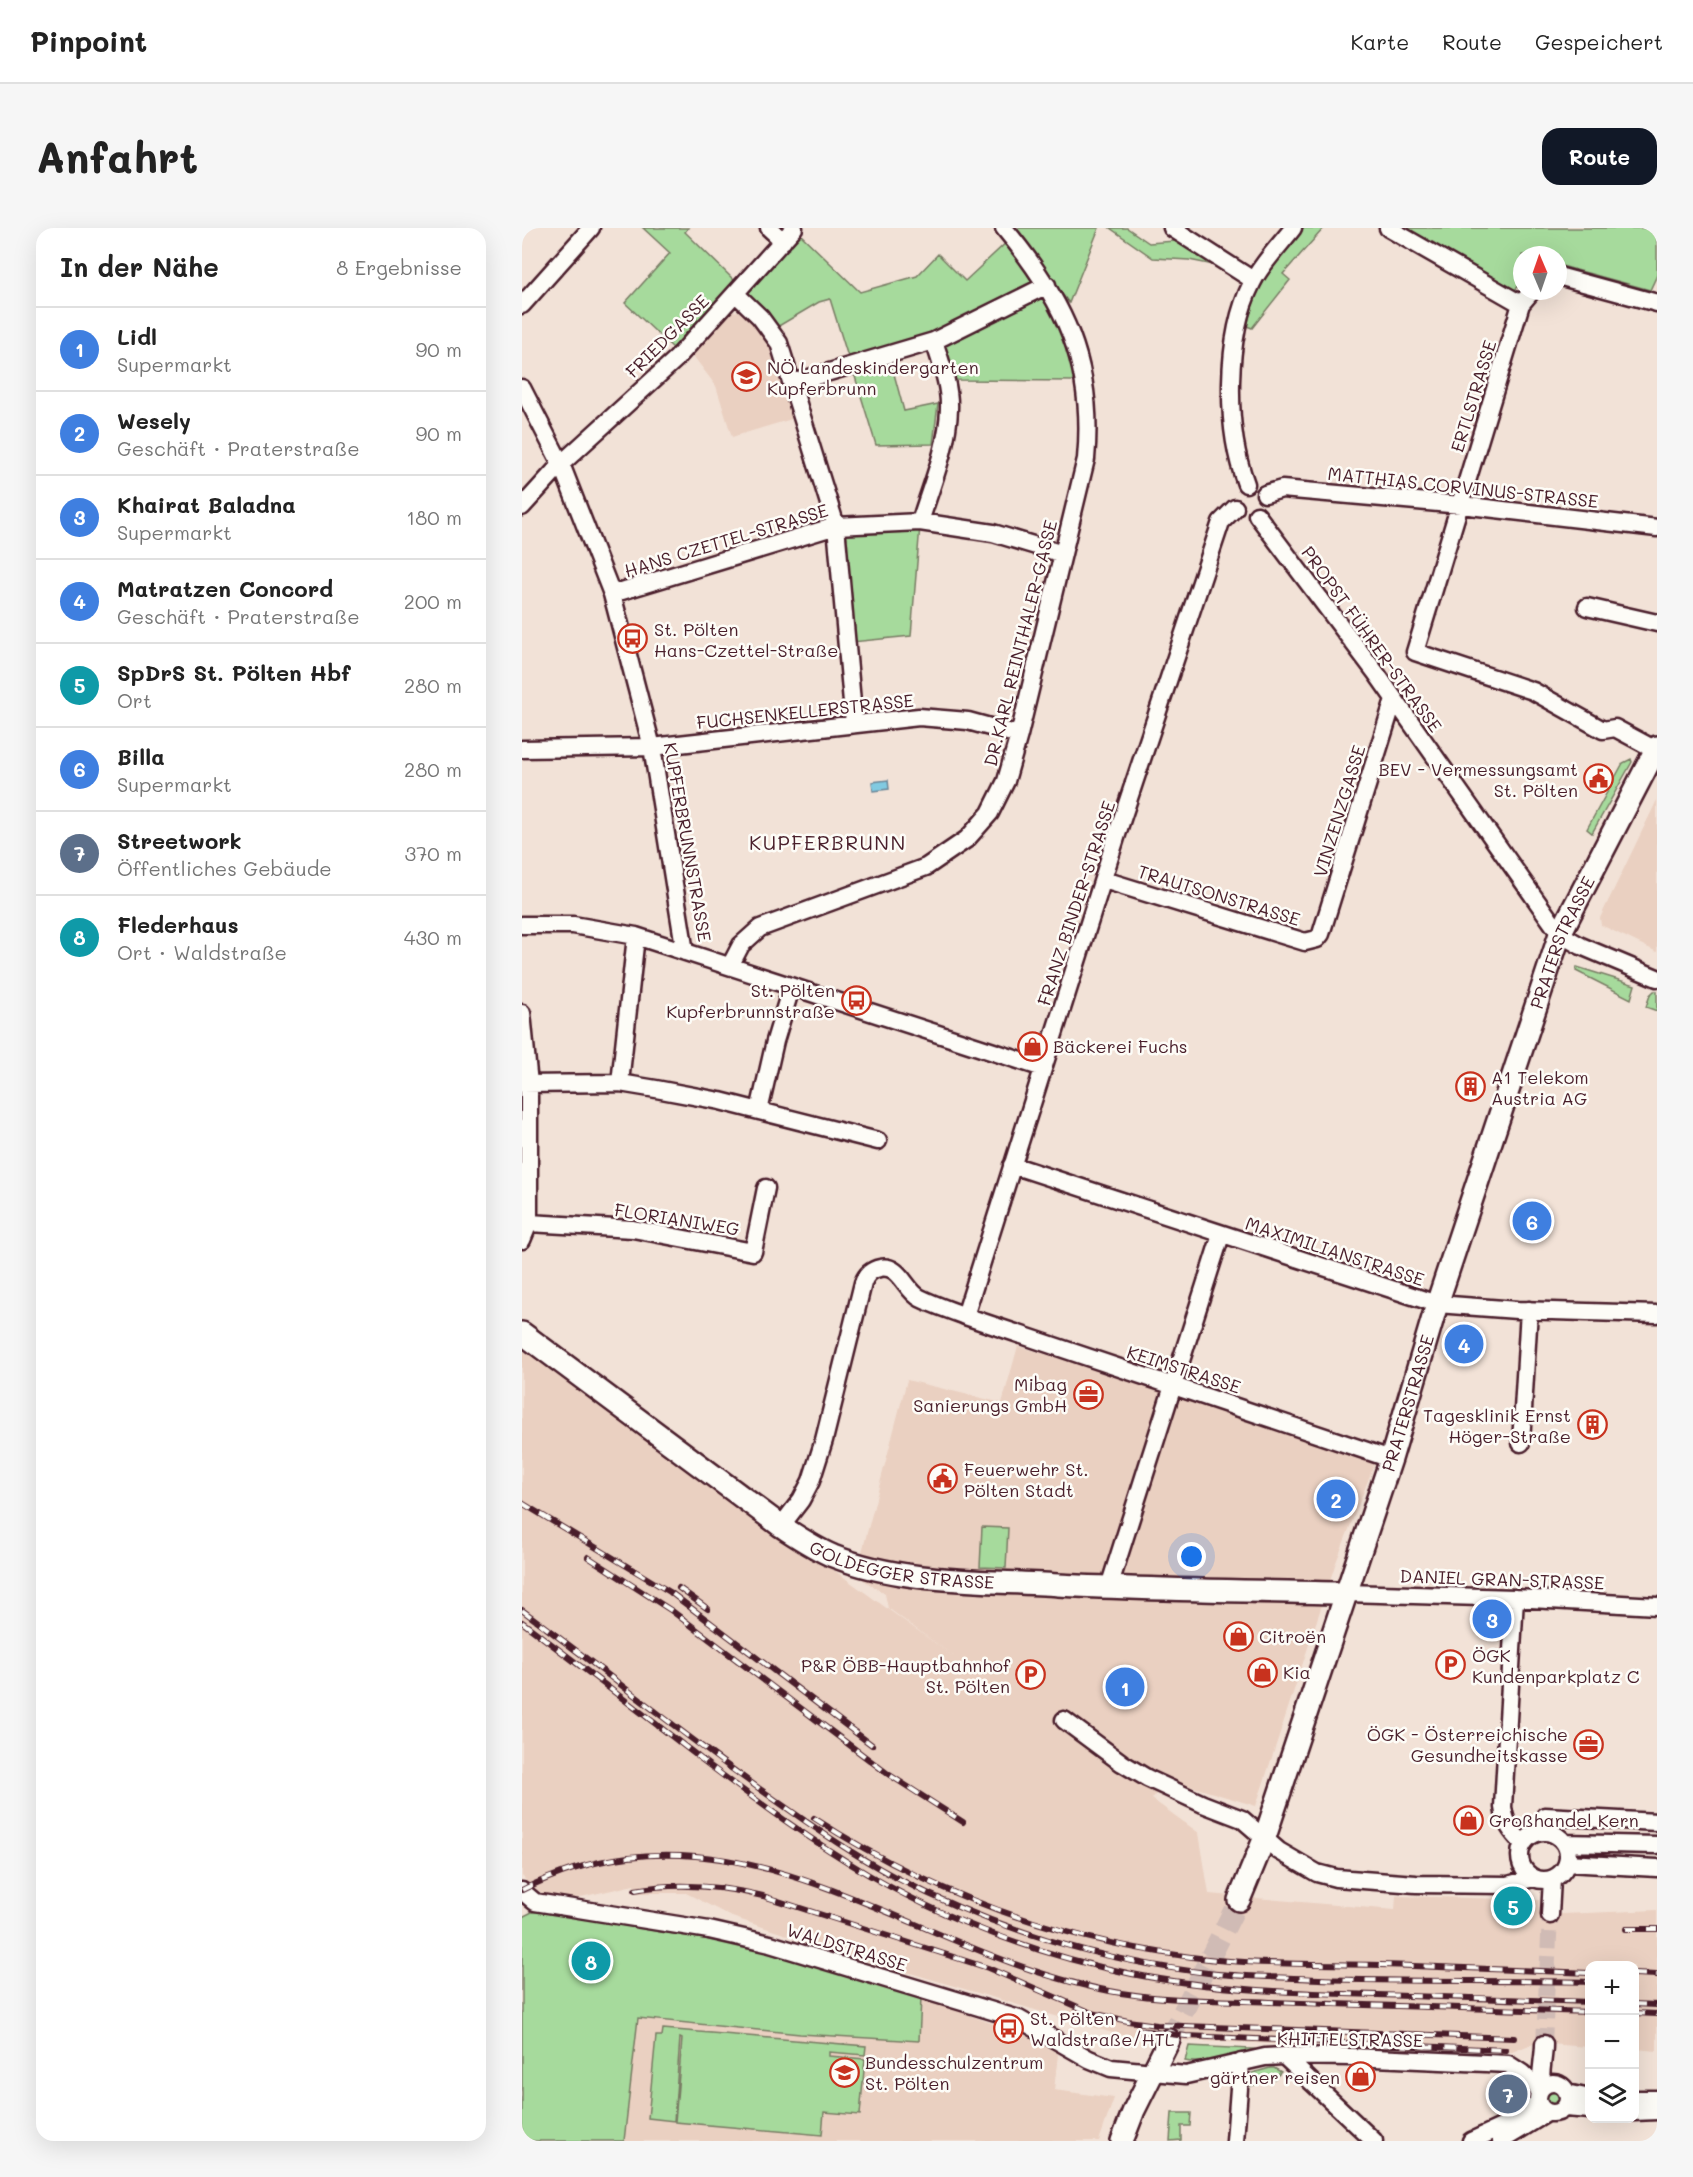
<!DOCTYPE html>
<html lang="de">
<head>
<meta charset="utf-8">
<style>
  :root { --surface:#fff; --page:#f6f6f6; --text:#222; --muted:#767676; --line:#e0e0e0; --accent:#111827 }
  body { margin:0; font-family:Mali,sans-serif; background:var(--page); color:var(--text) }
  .controls { position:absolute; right:18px; bottom:18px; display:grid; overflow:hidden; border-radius:12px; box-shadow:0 6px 24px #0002 }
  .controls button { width:54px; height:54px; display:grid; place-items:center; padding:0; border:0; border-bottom:2px solid var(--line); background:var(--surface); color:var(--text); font:30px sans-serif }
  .compass { position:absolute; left:991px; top:18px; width:54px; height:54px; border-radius:50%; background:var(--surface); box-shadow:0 6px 24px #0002; rotate:358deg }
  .you { position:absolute; left:670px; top:1329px; width:21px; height:21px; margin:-15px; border:4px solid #fff; border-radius:50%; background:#1a73e8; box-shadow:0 0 0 9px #1a73e833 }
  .badge { display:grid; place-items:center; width:39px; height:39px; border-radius:50%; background:var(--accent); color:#fff; font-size:20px; font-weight:700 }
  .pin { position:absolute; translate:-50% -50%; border:3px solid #fff; box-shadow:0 2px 6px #0006 }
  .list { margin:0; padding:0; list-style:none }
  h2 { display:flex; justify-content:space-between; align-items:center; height:78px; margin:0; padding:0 24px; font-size:26px }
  h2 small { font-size:20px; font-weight:400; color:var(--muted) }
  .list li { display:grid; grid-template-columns:39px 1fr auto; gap:18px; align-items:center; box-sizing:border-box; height:84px; padding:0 24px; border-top:2px solid var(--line) }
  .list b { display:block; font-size:22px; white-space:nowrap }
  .list p { margin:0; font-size:20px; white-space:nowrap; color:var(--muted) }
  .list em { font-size:20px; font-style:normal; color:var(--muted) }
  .icon { flex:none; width:33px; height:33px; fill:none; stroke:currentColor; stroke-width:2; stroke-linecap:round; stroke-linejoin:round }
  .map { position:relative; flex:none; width:1135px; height:1913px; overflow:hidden; border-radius:18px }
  header { display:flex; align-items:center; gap:36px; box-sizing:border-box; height:84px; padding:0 30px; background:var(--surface); border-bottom:2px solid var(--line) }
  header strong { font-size:28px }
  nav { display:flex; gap:33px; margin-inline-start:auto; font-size:21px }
  .intro { display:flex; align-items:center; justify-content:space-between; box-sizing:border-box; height:144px; padding:0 36px }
  h1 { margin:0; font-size:42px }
  .button { padding:15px 27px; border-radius:18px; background:var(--accent); color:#fff; font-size:21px; font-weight:700 }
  main { display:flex; gap:36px; padding:0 36px }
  aside { flex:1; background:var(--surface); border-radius:18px; box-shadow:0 6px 24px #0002 }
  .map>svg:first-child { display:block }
</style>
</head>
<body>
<header>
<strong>Pinpoint</strong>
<nav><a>Karte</a><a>Route</a><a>Gespeichert</a></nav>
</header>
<div class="intro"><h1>Anfahrt</h1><a class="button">Route</a></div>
<main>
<aside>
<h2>In der Nähe<small>8 Ergebnisse</small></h2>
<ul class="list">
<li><span class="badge" style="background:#3f7fe0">1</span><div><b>Lidl</b><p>Supermarkt</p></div><em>90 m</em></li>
<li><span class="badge" style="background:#3f7fe0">2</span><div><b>Wesely</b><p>Geschäft · Praterstraße</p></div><em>90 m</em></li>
<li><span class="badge" style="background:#3f7fe0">3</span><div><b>Khairat Baladna</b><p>Supermarkt</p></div><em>180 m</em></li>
<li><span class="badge" style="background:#3f7fe0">4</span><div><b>Matratzen Concord</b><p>Geschäft · Praterstraße</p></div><em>200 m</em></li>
<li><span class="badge" style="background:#0f9aa8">5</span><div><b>SpDrS St. Pölten Hbf</b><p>Ort</p></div><em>280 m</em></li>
<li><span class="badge" style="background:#3f7fe0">6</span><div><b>Billa</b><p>Supermarkt</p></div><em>280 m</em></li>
<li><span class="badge" style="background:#5c6f8a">7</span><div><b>Streetwork</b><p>Öffentliches Gebäude</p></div><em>370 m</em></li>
<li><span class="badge" style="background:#0f9aa8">8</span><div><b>Flederhaus</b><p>Ort · Waldstraße</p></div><em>430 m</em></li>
</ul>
</aside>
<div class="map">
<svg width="1135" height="1913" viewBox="0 0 1135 1913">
  <rect width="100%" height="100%" fill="#f2e2d7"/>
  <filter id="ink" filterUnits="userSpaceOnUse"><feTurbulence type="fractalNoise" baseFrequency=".0167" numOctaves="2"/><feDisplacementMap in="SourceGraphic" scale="12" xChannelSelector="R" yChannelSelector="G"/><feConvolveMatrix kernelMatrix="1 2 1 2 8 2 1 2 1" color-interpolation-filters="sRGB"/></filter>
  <g filter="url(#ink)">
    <path fill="#ead0c1" d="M218 83 233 98 248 118 253 129 273 190 210 209 194 158 169 125 206 84Z
      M1135 572V724L1079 697 1078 690Z
      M496 1118 645 1163 854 1232 813 1337 734 1578 645 1551 630 1571 677 1605 687 1666 873 1682 874 1668 1017 1672V1687L1135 1682V1823L1113 1821 1112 1738H1068L1067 1819 1013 1815 990 1824 670 1813 609 1808 587 1804 307 1721 210 1689 164 1665H113L112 1657 50 1671 20 1665 7 1656 0 1648V1125L5 1123 12 1126 431 1428 366 1380 363 1366 334 1347 385 1152 480 1175Z
      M399 1770 511 1810 536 1826 532 1862 592 1870 577 1913H102L115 1790 278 1806 397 1812Z"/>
    <path fill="#a6da9c" stroke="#787c64" stroke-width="1.5" d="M121 0H166L163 4 214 54 151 120 103 75 148 25Z
      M489 0H577L547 75Z
      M588 0H605L627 15 653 13 692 37 667 32 631 30Z
      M781 0H802L761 46 768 52 730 100 725 98C733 57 755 32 781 0Z
      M880 0H1135V47L1128 62 1036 37V27H1000V53L994 61 988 62Z
      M277 5 338 64 395 48 416 26 443 53 486 13 514 55 413 105 326 129 308 71 297 74 255 99 223 65Z
      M521 67 544 111 553 153 430 152 420 117Z
      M368 131 382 183 416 176 411 216 354 217 331 142Z
      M398 298 389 408 330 414 321 312 327 301Z
      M1109 531 1110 534 1070 605 1065 601 1101 535Z
      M1055 739 1113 757 1109 771 1054 743Z
      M1132 763H1135V783L1124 779 1128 767Z
      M460 1299 486 1300 484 1340 458 1339Z
      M10 1684H21L206 1715 242 1724 399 1770 397 1813 278 1806 116 1790 102 1913H0V1689Z
      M141 1801 344 1818 343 1827 307 1824V1828L343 1831 338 1887 302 1884 300 1907 153 1894 160 1811 158 1810 152 1893 126 1890 134 1808H140Z
      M667 1818 731 1821C717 1828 677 1837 663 1833Z
      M748 1840H752L759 1844 752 1851 729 1858 730 1845Z
      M1023 1871a8 8 0 1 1 16 0a8 8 0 1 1-16 0Z
      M650 1885H669L668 1898H659V1912L648 1913Z"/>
    <path fill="#81cae1" stroke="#6b8698" stroke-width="1.5" d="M366 552 367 561 351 563 350 554Z"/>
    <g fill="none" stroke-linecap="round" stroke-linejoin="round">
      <path stroke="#d0bbb5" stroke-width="16" stroke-dasharray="16 8" stroke-linecap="butt" d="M1022 1816 1028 1687"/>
      <path stroke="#d0bbb5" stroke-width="21" stroke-dasharray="21 10" stroke-linecap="butt" d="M647 1812 717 1672"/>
      <defs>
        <path id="minor" d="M247 0 261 13
          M650 0 731 52
          M866 0 999 76
          M1036 48 1135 75
          M1010 63 999 76 893 424 1011 463 1081 502 1093 500 1134 522
          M214 66 238 89 257 115 314 298 332 496
          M0 77 69 0
          M270 155 412 113 525 57
          M0 160 39 236 90 366 130 519 163 724
          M724 256C703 200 703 108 730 55 739 36 759 16 771 0
          M743 266 760 261 939 277 1135 300
          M0 279 39 236 154 131 272 0
          M735 287 854 445 1038 706 1059 718 1135 750
          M398 294C409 258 426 219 427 181 428 158 419 135 412 113
          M90 366 314 298 398 294 471 305 541 326
          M1065 379 1135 395
          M0 521 130 519 397 489 446 493 497 507
          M582 652 783 714 795 711 799 706 872 471
          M0 697H51L114 708 521 840
          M208 738 219 717 238 700 404 639 445 611 468 585 484 553 497 507 564 231C573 136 542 72 482 0
          M0 785 7 856V995L0 1012
          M98 855 114 708
          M0 856 98 855 134 861 198 873 356 913
          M237 883 253 813 269 760
          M490 937 915 1076 995 1082 1135 1086
          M7 995 111 1001 231 1024 244 960
          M443 1088 598 597 699 294 713 280
          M999 1215 1007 1082
          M259 1298 279 1272 289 1253 302 1212 341 1055C344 1047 348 1042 358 1040 378 1036 383 1062 398 1070 412 1077 428 1082 443 1088L869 1231
          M587 1359 699 1007
          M824 1365 993 1370 1135 1378
          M993 1370 981 1579C983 1596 990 1604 1001 1616
          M542 1492 600 1535 625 1550 681 1576 720 1591 757 1623 795 1645 814 1650 894 1656 986 1657 1011 1650
          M1019 1604 1023 1588 1135 1594
          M998 1628a24 24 0 1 1 48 0a24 24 0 1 1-48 0Z
          M1042 1615 1135 1617
          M1045 1635 1135 1640
          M0 1663 13 1674 187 1702 248 1716 497 1791 567 1831 589 1840 664 1847 743 1829 762 1828 830 1829 986 1836 1000 1845 1018 1862
          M1028 1687 1030 1651
          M762 1828 852 1913
          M1016 1870a15 15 0 1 1 30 0a15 15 0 1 1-30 0Z
          M1020 1860C1017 1845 1022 1831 1022 1816
          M1045 1865 1068 1870
          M1112 1871H1135
          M1043 1880 1068 1882
          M1112 1884 1135 1883
          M713 1913 719 1834
          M949 1913 999 1890 1016 1874
          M979 1913 1025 1885"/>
        <g id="major">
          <path id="s1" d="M0 1105 259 1298C276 1309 292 1320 311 1328 382 1356 461 1352 536 1357 632 1362 728 1363 824 1365"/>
          <path id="s2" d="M717 1672 743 1609 869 1231 915 1076 1038 706 1135 519"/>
          <path d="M600 1913 612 1882 647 1812"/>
        </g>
      </defs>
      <use href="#minor" stroke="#4a1f2b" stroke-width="21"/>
      <use href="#major" stroke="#4a1f2b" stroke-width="26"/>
      <use href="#minor" stroke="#fdfcf7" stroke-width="16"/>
      <use href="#major" stroke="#fdfcf7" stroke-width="21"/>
      <defs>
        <path id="rail" d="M0 1275 148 1364 350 1517
          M66 1329 150 1383 366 1546 441 1594
          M157 1360 186 1381
          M0 1382C87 1446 170 1514 259 1576 296 1602 333 1628 373 1649 468 1699 578 1733 686 1745 723 1749 760 1749 797 1751 887 1754 977 1752 1068 1754
          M0 1394C63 1441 125 1489 187 1537 239 1576 291 1614 347 1647 428 1694 518 1727 610 1746 691 1762 774 1765 856 1767 926 1769 997 1771 1068 1774
          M292 1590C414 1669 551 1717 695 1732 760 1738 826 1735 891 1738 950 1740 1008 1743 1068 1745
          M0 1662C218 1552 392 1731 599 1765 648 1773 699 1772 748 1774 854 1778 961 1780 1068 1784
          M113 1662C155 1654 199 1658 241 1668L466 1740 570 1785 606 1793 635 1797 992 1810
          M1104 1701H1135
          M1112 1746 1135 1747
          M1112 1776 1135 1777
          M1112 1785 1135 1786
          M616 1802 664 1808 984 1822"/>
      </defs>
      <use href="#rail" stroke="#4a1f2b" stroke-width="6"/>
      <use href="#rail" stroke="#fdfcf7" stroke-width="4" stroke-dasharray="11" stroke-linecap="butt"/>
    </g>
  </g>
  <defs>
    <symbol id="school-ring" viewBox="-11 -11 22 22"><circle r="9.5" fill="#fdfcf7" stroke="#c8321e" stroke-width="1.5"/><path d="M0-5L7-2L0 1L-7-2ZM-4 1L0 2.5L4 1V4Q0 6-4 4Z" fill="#c8321e"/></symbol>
    <symbol id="bus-ring" viewBox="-11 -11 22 22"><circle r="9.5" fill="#fdfcf7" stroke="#c8321e" stroke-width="1.5"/><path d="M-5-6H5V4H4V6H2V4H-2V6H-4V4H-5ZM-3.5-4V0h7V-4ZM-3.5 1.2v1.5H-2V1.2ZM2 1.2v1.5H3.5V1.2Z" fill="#c8321e"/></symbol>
    <symbol id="civic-ring" viewBox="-11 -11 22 22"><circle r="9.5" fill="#fdfcf7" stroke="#c8321e" stroke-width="1.5"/><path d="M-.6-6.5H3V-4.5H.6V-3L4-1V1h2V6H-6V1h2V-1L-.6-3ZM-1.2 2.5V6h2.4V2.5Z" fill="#c8321e"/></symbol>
    <symbol id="shop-ring" viewBox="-11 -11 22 22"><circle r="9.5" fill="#fdfcf7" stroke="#c8321e" stroke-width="1.5"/><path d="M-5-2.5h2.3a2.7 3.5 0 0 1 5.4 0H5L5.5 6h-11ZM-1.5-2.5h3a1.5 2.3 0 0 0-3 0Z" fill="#c8321e"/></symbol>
    <symbol id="building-ring" viewBox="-11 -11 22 22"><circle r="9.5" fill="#fdfcf7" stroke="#c8321e" stroke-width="1.5"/><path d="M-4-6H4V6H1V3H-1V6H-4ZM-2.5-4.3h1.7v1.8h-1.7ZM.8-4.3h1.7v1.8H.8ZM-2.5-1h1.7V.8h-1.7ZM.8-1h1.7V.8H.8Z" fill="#c8321e"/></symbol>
    <symbol id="office-ring" viewBox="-11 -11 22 22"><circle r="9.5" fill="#fdfcf7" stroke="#c8321e" stroke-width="1.5"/><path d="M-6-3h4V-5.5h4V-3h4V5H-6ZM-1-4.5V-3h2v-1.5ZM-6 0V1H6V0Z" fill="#c8321e"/></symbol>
    <symbol id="parking-ring" viewBox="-11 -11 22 22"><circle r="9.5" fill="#fdfcf7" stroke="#c8321e" stroke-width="1.5"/><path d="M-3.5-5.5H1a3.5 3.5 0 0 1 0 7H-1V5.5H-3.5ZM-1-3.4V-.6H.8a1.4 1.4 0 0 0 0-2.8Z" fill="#c8321e"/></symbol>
  </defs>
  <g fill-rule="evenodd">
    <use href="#school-ring" x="208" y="132" width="33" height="33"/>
    <use href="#bus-ring" x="94" y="394" width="33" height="33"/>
    <use href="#civic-ring" x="1060" y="534" width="33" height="33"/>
    <use href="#bus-ring" x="318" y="756" width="33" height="33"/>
    <use href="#shop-ring" x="494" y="802" width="33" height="33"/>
    <use href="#building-ring" x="932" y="842" width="33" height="33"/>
    <use href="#office-ring" x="550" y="1150" width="33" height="33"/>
    <use href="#building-ring" x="1054" y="1180" width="33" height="33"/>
    <use href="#civic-ring" x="404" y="1234" width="33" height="33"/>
    <use href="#shop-ring" x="700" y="1392" width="33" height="33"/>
    <use href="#parking-ring" x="912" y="1420" width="33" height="33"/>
    <use href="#shop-ring" x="724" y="1428" width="33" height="33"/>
    <use href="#parking-ring" x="492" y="1430" width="33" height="33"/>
    <use href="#office-ring" x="1050" y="1500" width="33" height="33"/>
    <use href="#shop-ring" x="930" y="1576" width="33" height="33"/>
    <use href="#bus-ring" x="470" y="1784" width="33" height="33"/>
    <use href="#school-ring" x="306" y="1828" width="33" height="33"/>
    <use href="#shop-ring" x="822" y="1832" width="33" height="33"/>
  </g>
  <g text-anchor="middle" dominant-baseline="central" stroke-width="5" stroke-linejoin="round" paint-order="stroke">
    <g font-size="18" fill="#4a1f2b" stroke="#fdfcf7">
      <text transform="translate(145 108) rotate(-45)">FRIEDGASSE</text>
      <text transform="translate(951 168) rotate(-73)">ERTLSTRASSE</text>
      <text transform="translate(941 259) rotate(6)">MATTHIAS CORVINUS-STRASSE</text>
      <text transform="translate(204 312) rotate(-17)">HANS CZETTEL-STRASSE</text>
      <text transform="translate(850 411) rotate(54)">PROPST FÜHRER-STRASSE</text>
      <text transform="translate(498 415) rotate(-76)">DR.KARL REINTHALER-GASSE</text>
      <text transform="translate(283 483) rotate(-6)">FUCHSENKELLERSTRASSE</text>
      <text transform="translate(817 583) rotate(-73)">VINZENZGASSE</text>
      <text transform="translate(166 614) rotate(80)">KUPFERBRUNNSTRASSE</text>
      <text transform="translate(697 667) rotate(17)">TRAUTSONSTRASSE</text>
      <text transform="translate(554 675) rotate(-72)">FRANZ BINDER-STRASSE</text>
      <text stroke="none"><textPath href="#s2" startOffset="1011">PRATERSTRASSE</textPath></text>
      <text transform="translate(155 991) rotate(9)">FLORIANIWEG</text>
      <text transform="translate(813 1023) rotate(18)">MAXIMILIANSTRASSE</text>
      <text transform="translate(662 1141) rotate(18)">KEIMSTRASSE</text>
      <text stroke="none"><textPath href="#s2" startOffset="525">PRATERSTRASSE</textPath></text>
      <text stroke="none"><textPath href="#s1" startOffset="453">GOLDEGGER STRASSE</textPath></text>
      <text transform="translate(980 1351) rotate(2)">DANIEL GRAN-STRASSE</text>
      <text transform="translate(325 1719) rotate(17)">WALDSTRASSE</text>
      <text transform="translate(828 1811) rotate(1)">KHITTELSTRASSE</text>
    </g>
    <g font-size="18" fill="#4a1f2b" stroke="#fdfcf7" text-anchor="start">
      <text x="245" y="139">NÖ Landeskindergarten<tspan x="245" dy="21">Kupferbrunn</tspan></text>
      <text x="132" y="401">St. Pölten<tspan x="132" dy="21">Hans-Czettel-Straße</tspan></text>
      <text x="1056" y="541" text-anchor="end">BEV - Vermessungsamt<tspan x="1056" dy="21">St. Pölten</tspan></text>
      <text x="313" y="762" text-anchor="end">St. Pölten<tspan x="313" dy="21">Kupferbrunnstraße</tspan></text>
      <text x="531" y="818">Bäckerei Fuchs</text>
      <text x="969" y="849">A1 Telekom<tspan x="969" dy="21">Austria AG</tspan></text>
      <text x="545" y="1156" text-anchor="end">Mibag<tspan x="545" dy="21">Sanierungs GmbH</tspan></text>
      <text x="1049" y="1187" text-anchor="end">Tagesklinik Ernst<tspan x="1049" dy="21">Höger-Straße</tspan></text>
      <text x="442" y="1241">Feuerwehr St.<tspan x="442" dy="21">Pölten Stadt</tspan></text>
      <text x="737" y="1408">Citroën</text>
      <text x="950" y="1427">ÖGK<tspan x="950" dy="21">Kundenparkplatz C</tspan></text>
      <text x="488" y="1437" text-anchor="end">P&amp;R ÖBB-Hauptbahnhof<tspan x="488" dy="21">St. Pölten</tspan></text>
      <text x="761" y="1444">Kia</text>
      <text x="1046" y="1506" text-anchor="end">ÖGK - Österreichische<tspan x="1046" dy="21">Gesundheitskasse</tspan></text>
      <text x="967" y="1592">Großhandel Kern</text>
      <text x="508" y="1790">St. Pölten<tspan x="508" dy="21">Waldstraße/HTL</tspan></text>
      <text x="343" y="1834">Bundesschulzentrum<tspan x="343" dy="21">St. Pölten</tspan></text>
      <text x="818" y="1849" text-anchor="end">gärtner reisen</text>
    </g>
    <g font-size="20" letter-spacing="1.5" fill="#4a1f2b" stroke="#fdfcf7">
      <text x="306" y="614">KUPFERBRUNN</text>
    </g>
  </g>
</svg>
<div class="controls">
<button>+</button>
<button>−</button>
<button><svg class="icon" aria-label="layers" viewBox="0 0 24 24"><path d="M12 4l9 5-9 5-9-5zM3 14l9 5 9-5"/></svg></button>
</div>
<svg class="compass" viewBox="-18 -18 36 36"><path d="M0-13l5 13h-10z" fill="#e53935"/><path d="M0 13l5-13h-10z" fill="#767676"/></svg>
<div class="you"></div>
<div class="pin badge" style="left:603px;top:1459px;background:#3f7fe0">1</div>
<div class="pin badge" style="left:814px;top:1271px;background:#3f7fe0">2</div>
<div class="pin badge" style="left:970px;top:1391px;background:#3f7fe0">3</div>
<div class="pin badge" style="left:942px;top:1116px;background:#3f7fe0">4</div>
<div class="pin badge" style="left:991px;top:1678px;background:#0f9aa8">5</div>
<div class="pin badge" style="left:1010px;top:993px;background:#3f7fe0">6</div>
<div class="pin badge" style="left:986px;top:1866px;background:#5c6f8a">7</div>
<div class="pin badge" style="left:69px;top:1733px;background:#0f9aa8">8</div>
</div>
</main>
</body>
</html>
